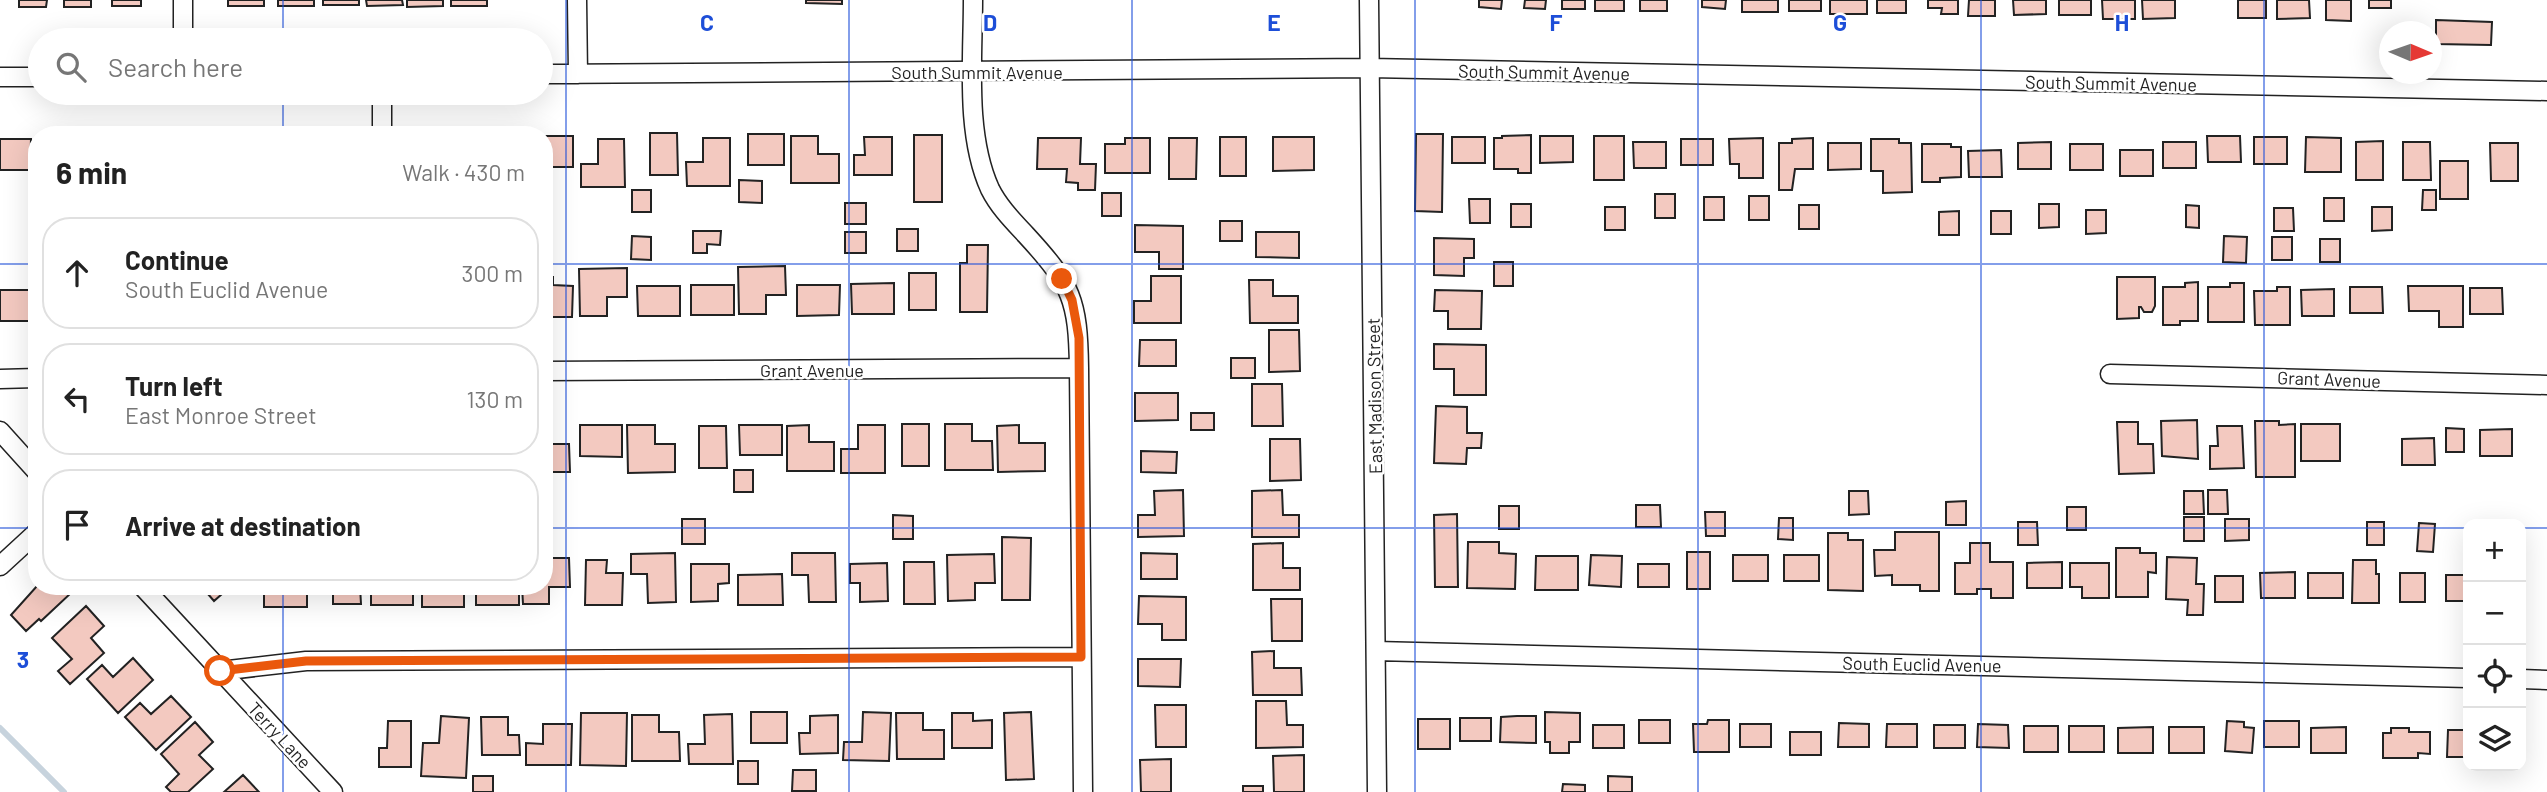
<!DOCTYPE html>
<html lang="en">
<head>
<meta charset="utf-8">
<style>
  :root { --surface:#fff; --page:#f6f6f6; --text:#222; --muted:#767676; --line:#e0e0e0 }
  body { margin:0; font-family:Barlow,sans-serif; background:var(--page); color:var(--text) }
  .controls { position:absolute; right:21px; bottom:21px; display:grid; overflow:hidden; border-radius:14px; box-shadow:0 7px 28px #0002 }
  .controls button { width:63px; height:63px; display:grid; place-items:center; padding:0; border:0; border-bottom:2px solid var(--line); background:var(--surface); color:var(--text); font:35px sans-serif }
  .compass { position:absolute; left:2379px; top:21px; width:63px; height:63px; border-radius:50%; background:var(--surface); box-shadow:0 7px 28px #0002; rotate:92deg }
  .stop { position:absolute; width:21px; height:21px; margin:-16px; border:5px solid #ea580c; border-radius:50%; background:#fff }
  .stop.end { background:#ea580c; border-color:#fff; box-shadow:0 2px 7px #0008 }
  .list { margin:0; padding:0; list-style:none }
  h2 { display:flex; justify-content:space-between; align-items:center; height:91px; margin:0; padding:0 28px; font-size:30px }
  h2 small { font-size:23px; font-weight:400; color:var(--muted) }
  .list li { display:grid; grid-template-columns:46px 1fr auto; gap:21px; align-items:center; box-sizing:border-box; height:112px; margin:0 14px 14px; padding:0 14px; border:2px solid var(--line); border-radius:28px }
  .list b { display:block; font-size:26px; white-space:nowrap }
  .list p { margin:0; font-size:23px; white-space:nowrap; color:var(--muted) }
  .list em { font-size:23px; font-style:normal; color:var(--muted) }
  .icon { flex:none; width:38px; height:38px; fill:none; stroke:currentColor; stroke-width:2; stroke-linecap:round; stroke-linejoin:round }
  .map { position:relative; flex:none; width:2547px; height:792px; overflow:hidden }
  .search { position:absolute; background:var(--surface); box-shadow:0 7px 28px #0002; left:28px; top:28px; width:525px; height:77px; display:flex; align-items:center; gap:18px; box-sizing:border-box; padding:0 24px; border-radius:38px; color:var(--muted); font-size:26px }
  .panel { position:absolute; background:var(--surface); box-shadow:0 7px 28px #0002; left:28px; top:126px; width:525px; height:469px; border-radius:28px }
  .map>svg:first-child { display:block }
</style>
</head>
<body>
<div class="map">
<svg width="2547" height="792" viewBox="0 0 2547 792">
  <rect width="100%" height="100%" fill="#fff"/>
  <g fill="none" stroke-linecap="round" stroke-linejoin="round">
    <path stroke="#c7d3dd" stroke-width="6" d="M0 728 64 792"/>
  </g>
  <path fill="#f3c9c0" stroke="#222" stroke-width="2" d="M19 0H47L46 7H19Z
    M64 0H91V7H64Z
    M112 0H141V6H112Z
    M228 0H264V6H228Z
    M278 0H314V6H278Z
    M323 0H359V5H323Z
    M366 0H402L403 5 367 6Z
    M407 0H443V6L407 7Z
    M451 0H487V6H451Z
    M806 0H842V4L806 3Z
    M1479 0H1502L1501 9 1479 7Z
    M1525 0H1546L1545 9 1524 8Z
    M1562 0H1585V9H1562Z
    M1595 0H1624V11H1595Z
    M1640 0H1667V11H1640Z
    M1702 0H1726L1725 9 1702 7Z
    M1742 0H1778V12H1742Z
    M1789 0H1821V11H1789Z
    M1830 0H1867V14H1830Z
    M1877 0H1906V13H1877Z
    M1928 0H1958V14H1941L1942 8H1928Z
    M1969 0H1995V16H1968Z
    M2013 0H2046V14L2014 15Z
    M2059 0H2091V15H2059Z
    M2102 0H2135V19H2103Z
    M2142 0H2175V18L2143 19Z
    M2238 0H2266V18H2238Z
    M2277 0H2309L2310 18 2277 19Z
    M2326 0H2351V21L2326 20Z
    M2369 0H2391V8H2369Z
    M2436 20 2492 22 2491 45 2436 44Z
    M650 133H677L678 175H650Z
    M748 134H784V165H748Z
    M1416 134H1443L1442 212 1415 211Z
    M914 135H942V202H914Z
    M1531 135V173H1518V169H1494V138H1502V136Z
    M544 136H573V167H544Z
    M791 136H818V154H839V183H791Z
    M1540 136H1573V162L1540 163Z
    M1594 136H1624V180H1594Z
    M2207 136H2240L2241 162H2208Z
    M864 137H892V175H854V155H865Z
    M1220 137H1246V176H1220Z
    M1273 137H1314V170L1273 171Z
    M1452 137H1485V163H1452Z
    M2254 137H2287V164H2254Z
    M2306 137 2341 138V172H2305Z
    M703 138H730V186H687L686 162H703Z
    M1038 138H1081L1080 164H1096L1095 190H1078V183L1066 182 1067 169H1037Z
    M1125 138H1150V173H1105V144H1125Z
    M1169 138H1197L1196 179H1169Z
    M1763 138V178H1739V164H1730L1729 139Z
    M1813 138V169H1795L1792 190H1779V143H1792V139Z
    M0 139H31L30 170H0Z
    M598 139H624L625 187H581V164H598Z
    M1681 139H1713V165H1681Z
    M1871 139H1899V143H1911L1912 192 1883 193V171H1871Z
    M2383 141V180H2356V142Z
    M1633 142H1666V168H1634Z
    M2051 142V169H2018V143Z
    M2163 142H2196V168H2163Z
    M2403 142H2430L2431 180H2403Z
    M1828 143H1861V169L1828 170Z
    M2490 143H2518V181H2491Z
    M1922 144H1951V147H1961V177L1940 178V182H1922Z
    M2070 144H2103V170H2070Z
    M2001 150 2002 177H1969L1968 151Z
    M2120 150H2153V176H2120Z
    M2440 161H2468V199H2440Z
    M739 180 762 181V203L739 202Z
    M632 190H651V212H632Z
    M2423 190H2436V210H2422Z
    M1102 193H1121V216H1102Z
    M1655 194H1675V218H1655Z
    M1749 196H1769V220H1749Z
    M1704 197H1724V220H1704Z
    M2324 198H2344V221H2324Z
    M1469 199H1490V223H1470Z
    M845 203H866V224H845Z
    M1511 204H1531V227H1511Z
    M2039 204H2059V227L2039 228Z
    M1799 205H1819V229H1799Z
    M2186 205 2199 206V228L2186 227Z
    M1605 207H1625V230H1605Z
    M2372 207H2392V230L2372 231Z
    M2274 208H2293L2294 231H2274Z
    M2086 210H2106V233L2086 234Z
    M1959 211V235H1939V212Z
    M1991 211H2011V234H1991Z
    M1220 221H1242V241H1220Z
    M1135 225 1183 226V269H1159V252H1135Z
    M897 229H918V251H897Z
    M693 231H721L720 245 707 244V253H693Z
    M845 232H866V253H845Z
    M1256 232H1299V258L1256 257Z
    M632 236 651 237V260L631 259Z
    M2224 236 2247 237 2246 263 2223 262Z
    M2272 237H2292V260H2272Z
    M1434 238 1474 239V258H1464V276L1434 275Z
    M2320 239H2340V262H2320Z
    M967 245H988L987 312H960V263H967Z
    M1494 262H1513V286H1494Z
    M785 266 786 295H766V314H739L738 267Z
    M627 268V297H607V316H580L579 269Z
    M909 273H936V310H909Z
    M1151 276H1181V323H1134V301H1151Z
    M544 277H553V285L573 286 572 317H544Z
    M2117 277H2155V306L2152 312H2144L2141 307H2139V318L2117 319Z
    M1249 280H1273V296H1298V323H1250Z
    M2198 282V321H2180V325H2163V287H2185V283Z
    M894 283V314H852L851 284Z
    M2230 283H2244V322H2208V287H2230Z
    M691 285H734V315H691Z
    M797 285H840L839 315 797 316Z
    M637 286H680V316H638Z
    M2408 286H2463V327H2439V311H2409Z
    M2277 287H2290V325H2255L2254 291H2277Z
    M2350 287H2382L2383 313H2350Z
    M2470 288H2502L2503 314H2470Z
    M2334 289V316H2302L2301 290Z
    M0 290H34V321H0Z
    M1435 290 1482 291 1481 329H1448V311H1434Z
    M1269 330H1299L1300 371 1269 372Z
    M1140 340H1176V366H1139Z
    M1434 344 1486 345V395H1454V369H1434Z
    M1231 358H1255V378H1231Z
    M1252 384H1282L1283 426H1252Z
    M1135 393H1178V420L1135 421Z
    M1436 406 1467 407V433H1482L1481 448H1467L1466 464 1434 463Z
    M1191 413H1214V430H1191Z
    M2197 420 2198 459 2162 456 2161 421Z
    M2255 421H2279V425L2295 424V477H2256Z
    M2117 422H2138V444H2153L2154 473 2119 474Z
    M902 424H929V466H902Z
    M945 424H972V441H992L993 470H945Z
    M2301 424H2340V461H2301Z
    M544 425H549V444H569L570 472H544Z
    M580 425H622V457L580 456Z
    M627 425H655V444H675V472L628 473Z
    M739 425H782V455H740Z
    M809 425V442H834V471H787V426Z
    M858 425H885V473H841V449H858Z
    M1019 425V443H1045V471L998 472 997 426Z
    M699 426H726L727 468H699Z
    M2217 426H2242L2244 468 2210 469V446H2218Z
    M2446 428 2464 429V452H2446Z
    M2512 429V456H2480V430Z
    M2434 438 2435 465H2402V439Z
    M1270 439H1300L1301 480 1270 481Z
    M1141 451 1177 452 1176 473 1141 472Z
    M734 470H753V492H734Z
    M1183 490 1184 536 1138 537V515H1155L1154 491Z
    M1282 490 1283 515H1299V537H1252V491Z
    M2208 490H2227L2228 514H2208Z
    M1849 491H1868L1869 514 1849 515Z
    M2184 491H2203L2204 514H2184Z
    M1966 501V525H1946V502Z
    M1636 505H1660L1661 527H1636Z
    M1499 506H1519V529H1499Z
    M2067 507H2086V530H2067Z
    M1705 512H1725V536H1706Z
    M1457 514 1458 587H1435L1434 515Z
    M893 515 913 516V539H893Z
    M2184 517H2204V541H2184Z
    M1779 518H1793V540L1778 539Z
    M682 519H705V544H682Z
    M2225 519H2249V540L2225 541Z
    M2018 522H2037L2038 545H2018Z
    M2367 522H2384V545H2367Z
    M2419 523 2435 524 2433 552 2417 551Z
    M1895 532H1939V591H1920V585H1892V575L1875 576 1874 550H1895Z
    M1828 533H1848V540H1863V591L1828 590Z
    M1002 537 1031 538 1030 600H1002Z
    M1468 542H1499V553L1516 554 1515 589 1467 588Z
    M1283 543V568H1300V590H1253V544Z
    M1970 543H1990V562H2013V598H1991V589H1977V594H1955V563H1970Z
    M2116 548H2140V553H2156V573L2148 572V597H2116Z
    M1687 552H1710V589H1687Z
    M675 553 676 602 648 603 647 574H631V554Z
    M792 553H835L836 602H809L808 575H792Z
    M1141 553 1177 554V579H1141Z
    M994 554 995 583H975V600L948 601 947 555Z
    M1591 555 1622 556 1621 587 1589 585Z
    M1733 555H1768V581H1733Z
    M1784 555H1819V581H1784Z
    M1536 556H1578V590H1535Z
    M2167 557 2197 558 2196 584H2204L2203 615H2187L2188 600 2166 599Z
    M544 558H569L570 587H549V604H523L522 586H544Z
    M586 560H607L606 573H623L622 605H585Z
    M2353 560H2376V574H2379V603H2352Z
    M904 562H934L935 604H904Z
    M2062 562V588H2027V563Z
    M887 563 888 601 860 602V583H850V564Z
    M2070 563H2109V598H2082V587H2070Z
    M691 564H729V583L718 584V601L691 602Z
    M1638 564H1669V587H1638Z
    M2295 572V598H2261L2260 573Z
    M2308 573H2343V598H2308Z
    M2400 573H2425V602H2400Z
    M782 574 783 605H738V575Z
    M2446 575H2468V601H2446Z
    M2215 576H2243V602H2215Z
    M37 586H65L71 593 41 621 39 619 26 631 11 615Z
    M201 586H231L214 601Z
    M264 586H307V607H264Z
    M360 586 361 604H333V587H322Z
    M371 586H413V605H371Z
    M422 586H464V607H422Z
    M476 586H519V605H476Z
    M1139 596 1186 597V640H1162V624H1138Z
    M1271 599H1302V641H1272Z
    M86 606 104 626 91 638 104 653 70 684 58 671 72 659 52 638Z
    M1274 651V668H1301L1302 695H1253L1252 652Z
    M133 658 153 680 118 713 87 679 102 665 113 677Z
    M1138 659H1181L1180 687 1138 686Z
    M171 696 191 717 156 750 125 717 140 703 151 714Z
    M1256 701H1286L1287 725H1303V747L1256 748Z
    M1155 705H1186V747H1156Z
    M751 712H787V743H751Z
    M863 712 891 713 889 761 843 760 844 742H862Z
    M1031 712 1034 779 1006 780 1004 713Z
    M1545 712 1580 713V742H1569V753H1550V742H1545Z
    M581 713H627L626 766 580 765Z
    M896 713H923V730H944V759H897Z
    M952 713H973V721L992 720V748H952Z
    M732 714 733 764H689L688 744H705L704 715Z
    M632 715H659V732H679L680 761H632Z
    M838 715V753L800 754 799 733H810V716Z
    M441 716 469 718 466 778 421 776 423 743H439Z
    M1517 716H1536V743L1500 742 1501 717Z
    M481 717H508V735H519L520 755H482Z
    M1460 718H1491V741H1460Z
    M1418 719H1450V749H1418Z
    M1639 720H1670V743H1639Z
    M1708 720H1729V752H1694L1693 724H1707Z
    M388 721H411V767H379V748H387Z
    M2227 721 2244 722V727L2254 728 2252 753 2225 751Z
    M2264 721H2299V747H2264Z
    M195 722 213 742 199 755 213 769 188 792H171L166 787 179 774 161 754Z
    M1839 723 1869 724V747H1838Z
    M543 724H572L571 765H526V743L543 744Z
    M1740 724H1771V747H1740Z
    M1887 724H1917V747H1886Z
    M1978 724 2008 725 2009 748 1977 747Z
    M1593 725H1624V748H1593Z
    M1934 725H1965V748H1934Z
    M2024 726H2058V752H2024Z
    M2069 726H2104V752H2069Z
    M2153 727V753H2118V728Z
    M2169 727H2204V753H2169Z
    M2346 727V753H2311V728Z
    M2391 728H2409V732H2430V754L2418 753V758H2383V733H2391Z
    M2448 730H2468V757H2447Z
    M1790 732H1821V755H1790Z
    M1304 755V792H1274L1273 756Z
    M1171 759V792H1141L1140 760Z
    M738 761H758V784H738Z
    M793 770H816V791H792Z
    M243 775 259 792H224Z
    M473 776H493V792H473Z
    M1608 776 1632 777V792H1608Z
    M1563 784 1585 785V792H1562Z
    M1243 786H1263V792H1243Z"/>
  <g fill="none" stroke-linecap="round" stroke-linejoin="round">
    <defs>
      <path id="street" d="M183 0V40
        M577 0 578 74
        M973 0C973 60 965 134 990 189 999 207 1013 221 1026 235 1072 285 1078 300 1079 368L1083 792
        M1369 0 1377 792
        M541 74 1370 68 2547 91
        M0 77H40
        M382 93V135
        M544 371 1079 368
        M2110 374 2547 385
        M0 379 37 378
        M0 431 37 472
        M0 566 37 532
        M142 586 333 792
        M1376 651 2468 678
        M220 671 306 661 1081 657
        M2521 679 2547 680"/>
    </defs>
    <use href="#street" stroke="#222" stroke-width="21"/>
    <use href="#street" stroke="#fff" stroke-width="18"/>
  </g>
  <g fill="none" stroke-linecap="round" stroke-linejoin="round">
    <path stroke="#ea580c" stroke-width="9" d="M220 671 306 661 1081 657 1079 338 1072 300 1062 279"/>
  </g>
  <path fill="none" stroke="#1d4ed8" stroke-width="2" stroke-opacity="0.55" d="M283 0V40M566 0V792M849 0V792M1132 0V792M1415 0V792M1698 0V792M1981 0V792M2264 0V792M283 93V135M0 264H37M544 264H2547M0 528H37M544 528H2468M2521 528H2547M283 586V792"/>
  <g text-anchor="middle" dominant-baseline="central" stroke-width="5" stroke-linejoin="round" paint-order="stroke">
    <g font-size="18" fill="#222" stroke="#fff">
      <text x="977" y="72">South Summit Avenue</text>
      <text transform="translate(1544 72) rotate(1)">South Summit Avenue</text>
      <text transform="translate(2111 83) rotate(1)">South Summit Avenue</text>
      <text x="812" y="370">Grant Avenue</text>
      <text transform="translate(2329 379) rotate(2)">Grant Avenue</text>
      <text transform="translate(1374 396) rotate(-91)">East Madison Street</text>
      <text transform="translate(1922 664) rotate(1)">South Euclid Avenue</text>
      <text transform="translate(280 735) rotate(47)">Terry Lane</text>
    </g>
  </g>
  <g font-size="23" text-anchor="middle" font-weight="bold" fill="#1d4ed8" stroke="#fff" stroke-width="5" stroke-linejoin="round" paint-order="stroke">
    <text x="707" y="31">C</text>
    <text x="990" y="31">D</text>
    <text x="1274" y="31">E</text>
    <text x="1556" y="31">F</text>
    <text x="1840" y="31">G</text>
    <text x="2122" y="31">H</text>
    <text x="23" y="668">3</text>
  </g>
</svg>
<div class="controls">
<button>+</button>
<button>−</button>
<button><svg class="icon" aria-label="locate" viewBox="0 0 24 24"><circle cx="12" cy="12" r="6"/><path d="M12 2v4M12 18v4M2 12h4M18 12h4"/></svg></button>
<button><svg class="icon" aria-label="layers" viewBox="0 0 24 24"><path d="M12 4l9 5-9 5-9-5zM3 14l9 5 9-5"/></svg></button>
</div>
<svg class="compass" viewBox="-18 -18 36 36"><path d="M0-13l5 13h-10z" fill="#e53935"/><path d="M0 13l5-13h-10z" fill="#767676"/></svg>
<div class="stop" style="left:220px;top:671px"></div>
<div class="stop end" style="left:1062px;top:279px"></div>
<div class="search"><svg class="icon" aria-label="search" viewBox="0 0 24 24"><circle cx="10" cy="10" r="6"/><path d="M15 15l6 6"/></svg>Search here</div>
<section class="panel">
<h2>6 min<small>Walk · 430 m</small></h2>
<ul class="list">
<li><svg class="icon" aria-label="ahead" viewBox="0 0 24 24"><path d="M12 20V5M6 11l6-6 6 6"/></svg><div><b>Continue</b><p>South Euclid Avenue</p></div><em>300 m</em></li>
<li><svg class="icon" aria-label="left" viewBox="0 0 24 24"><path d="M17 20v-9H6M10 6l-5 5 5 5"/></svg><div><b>Turn left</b><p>East Monroe Street</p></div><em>130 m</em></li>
<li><svg class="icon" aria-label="arrive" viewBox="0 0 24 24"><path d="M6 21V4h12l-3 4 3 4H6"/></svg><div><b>Arrive at destination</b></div></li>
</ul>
</section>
</div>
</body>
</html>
